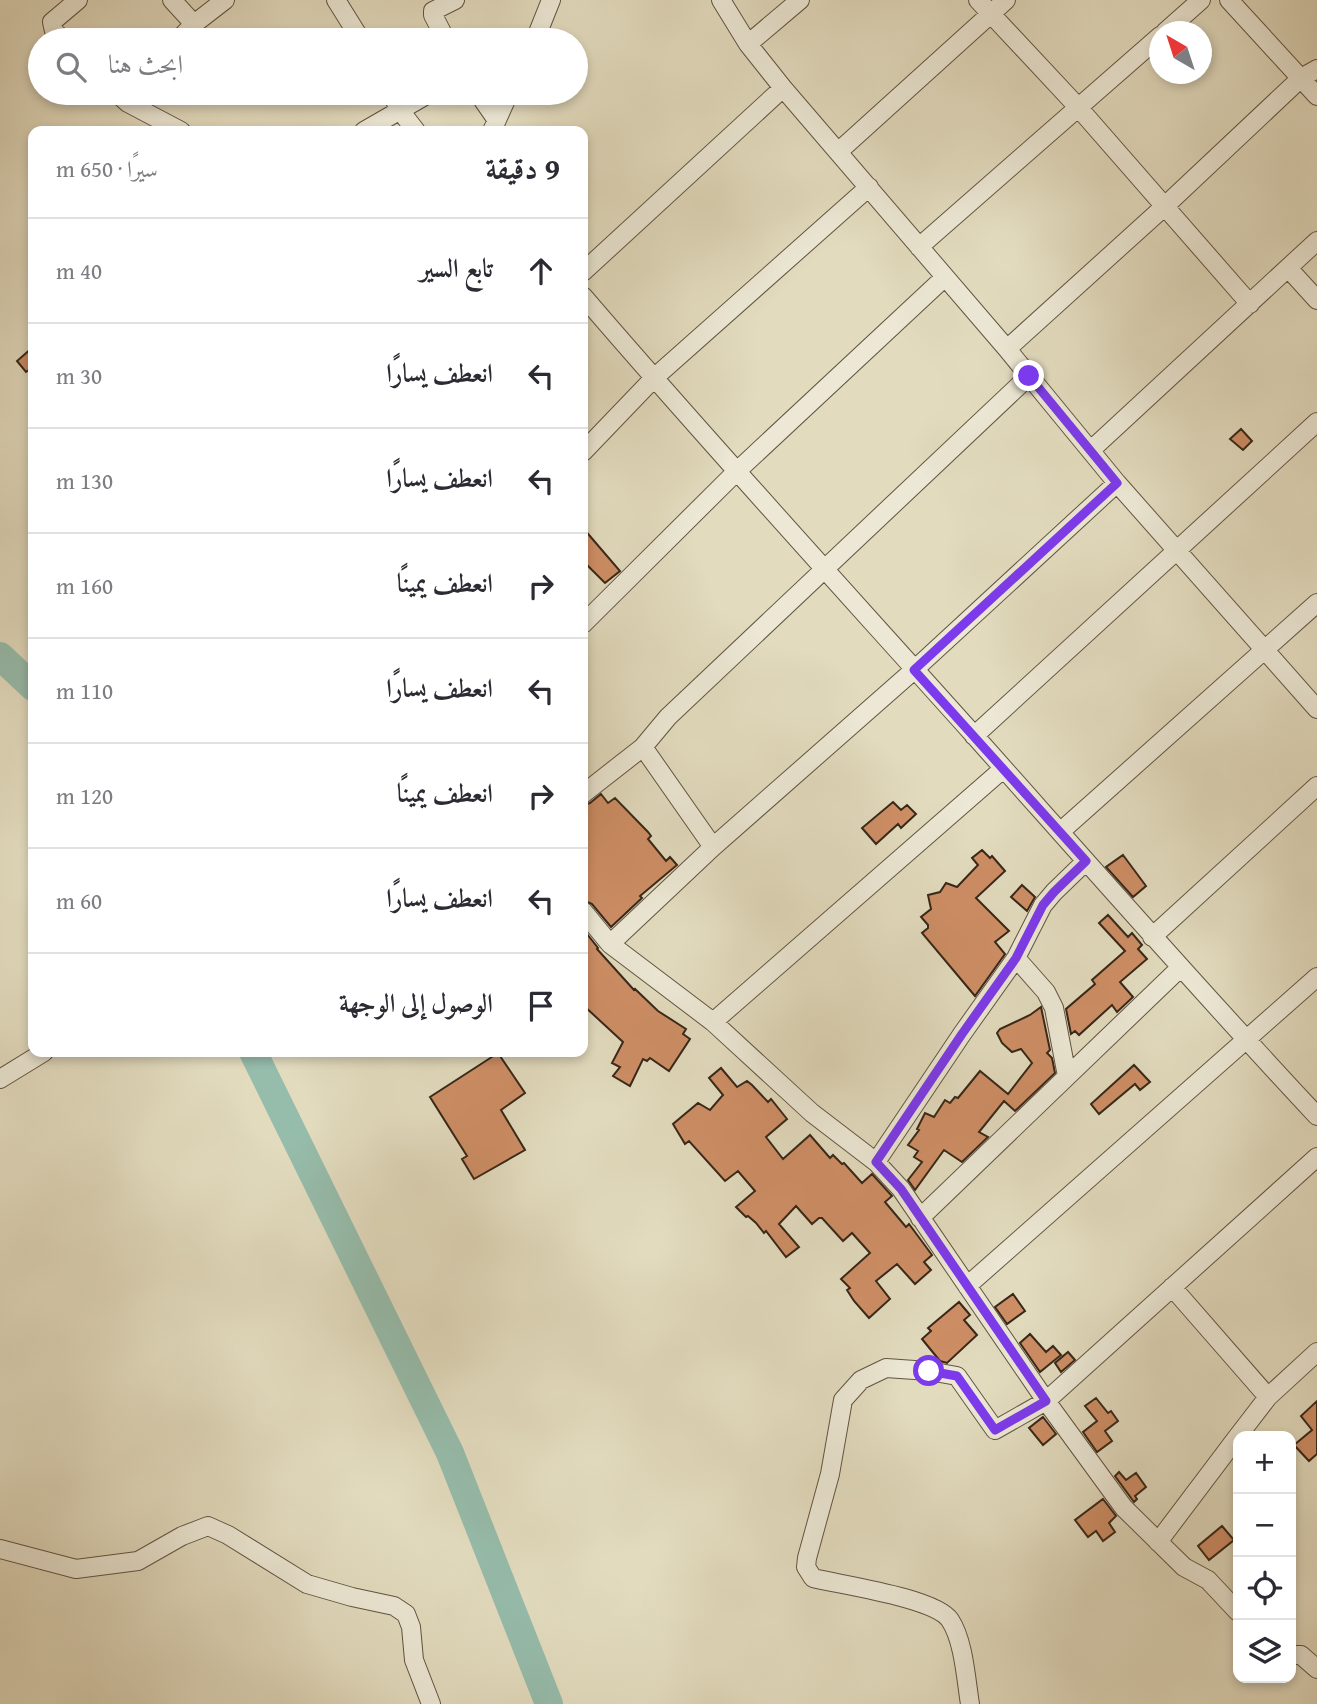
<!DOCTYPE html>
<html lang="ar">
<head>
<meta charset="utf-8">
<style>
  :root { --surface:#fff; --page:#f7f7f7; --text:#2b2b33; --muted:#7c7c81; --line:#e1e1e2 }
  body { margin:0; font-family:"Gentium Book Plus",Amiri,serif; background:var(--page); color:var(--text); direction:rtl }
  .controls { position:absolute; right:21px; bottom:21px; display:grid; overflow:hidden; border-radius:14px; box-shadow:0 4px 10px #0003 }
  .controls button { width:63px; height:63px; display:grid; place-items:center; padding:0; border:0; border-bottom:2px solid var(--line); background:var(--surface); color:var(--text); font:35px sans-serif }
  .compass { position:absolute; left:1149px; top:21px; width:63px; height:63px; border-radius:50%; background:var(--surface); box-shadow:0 4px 10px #0003; rotate:321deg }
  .stop { position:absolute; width:21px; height:21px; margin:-16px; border:5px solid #7c3aed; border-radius:50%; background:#fff }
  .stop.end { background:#7c3aed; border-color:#fff; box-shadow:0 2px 7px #0008 }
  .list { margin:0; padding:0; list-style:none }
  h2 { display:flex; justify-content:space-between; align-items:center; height:91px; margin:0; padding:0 28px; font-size:30px }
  h2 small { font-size:23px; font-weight:400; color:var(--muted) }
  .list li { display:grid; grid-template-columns:46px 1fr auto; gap:21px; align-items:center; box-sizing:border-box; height:105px; padding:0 28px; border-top:2px solid var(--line) }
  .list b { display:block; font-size:26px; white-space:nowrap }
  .list em { font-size:23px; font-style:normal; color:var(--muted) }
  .icon { flex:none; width:38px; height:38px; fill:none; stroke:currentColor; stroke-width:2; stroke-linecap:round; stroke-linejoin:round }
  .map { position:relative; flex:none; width:1317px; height:1704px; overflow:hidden; direction:ltr }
  .search { position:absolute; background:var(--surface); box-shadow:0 4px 10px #0003; left:28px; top:28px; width:560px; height:77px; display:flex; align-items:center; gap:18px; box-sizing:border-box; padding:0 24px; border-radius:38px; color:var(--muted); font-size:26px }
  .panel { position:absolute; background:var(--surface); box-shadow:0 4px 10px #0003; left:28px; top:126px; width:560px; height:931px; border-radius:14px; direction:rtl }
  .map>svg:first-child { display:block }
</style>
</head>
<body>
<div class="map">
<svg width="1317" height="1704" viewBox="0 0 1317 1704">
  <rect width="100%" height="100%" fill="#e2dbbe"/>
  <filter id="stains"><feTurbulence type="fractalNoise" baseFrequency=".00286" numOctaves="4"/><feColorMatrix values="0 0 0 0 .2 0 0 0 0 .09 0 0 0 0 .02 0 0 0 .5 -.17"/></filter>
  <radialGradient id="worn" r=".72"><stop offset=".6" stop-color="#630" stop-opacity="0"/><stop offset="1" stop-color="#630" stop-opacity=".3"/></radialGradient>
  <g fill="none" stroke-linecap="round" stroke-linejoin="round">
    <path stroke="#96bcab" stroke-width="28" d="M0 656 33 687
      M253 1052 450 1453 549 1704"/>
  </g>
  <path fill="#ce8e65" stroke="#372719" stroke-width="2" d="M33 347V367L26 372 17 361Z
    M1241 429 1252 441 1243 450 1230 439Z
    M583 528 620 571 605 583 583 561Z
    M601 794 608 803 615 798 648 832 651 836 648 839 666 861 670 857 677 865 640 896 642 898 611 927 592 904 583 900V805L590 803Z
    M893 802 901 810 907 805 916 814 901 828 898 824 876 844 862 828Z
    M982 850 990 858 992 856 1005 871 976 898 1009 931 995 942 1005 954 975 996 922 933 928 928V925L921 917 931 909 928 895 940 892 946 883 957 887 978 865 972 858Z
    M1123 855 1146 886 1133 897 1106 867Z
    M1022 885 1035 897 1027 911 1011 897Z
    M1108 915 1128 937 1132 933 1142 945 1138 949 1147 959 1120 982 1133 997 1117 1012 1112 1005 1079 1035 1075 1031 1071 1034 1066 1009 1095 984 1092 980 1125 951 1099 923Z
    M587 934 598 948 597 949 634 990 635 989 658 1011 686 1029 683 1034 690 1039 669 1071 650 1058 647 1061 643 1059 630 1086 613 1076 620 1067 612 1063 623 1042 583 1005V938Z
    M1041 1007 1050 1050 1047 1053 1052 1058 1055 1073 1015 1111 1004 1101 979 1132 988 1137 962 1162 944 1150 915 1190 908 1180 922 1162 914 1157 918 1151 908 1145 919 1130 917 1129 925 1113 934 1117 945 1100 950 1103 955 1097 958 1098 980 1071 1008 1094 1032 1063 1021 1049 1012 1052 1002 1043 997 1033 1000 1029 1030 1015Z
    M498 1053 525 1093 501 1110 525 1150 474 1179 462 1159 467 1156 430 1097Z
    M1134 1065 1150 1082 1140 1090 1135 1084 1099 1114 1091 1104Z
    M721 1068 737 1087 747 1081 752 1085 768 1102 771 1099 787 1119 766 1137 783 1159 810 1135 830 1158 833 1155 842 1164 844 1163 862 1183 872 1174 892 1196 885 1202 906 1227 909 1224 932 1255 924 1262 931 1270 915 1284 897 1264 876 1281 890 1299 869 1318 854 1301 847 1290 850 1288 841 1279 870 1253 852 1233 843 1241 822 1218H819L812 1224 796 1206 779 1224 799 1247 786 1257 766 1231 764 1233 756 1223 748 1216 746 1217 736 1207 755 1191 738 1171 725 1181 689 1141 685 1144 673 1124 698 1103 710 1110 723 1095 709 1078Z
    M1013 1294 1025 1311 1007 1324 995 1307Z
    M959 1302 970 1315 964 1320 977 1335 947 1363 940 1361 922 1339 931 1331 928 1328Z
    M1030 1334 1046 1352 1053 1346 1061 1355 1040 1372 1020 1343Z
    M1068 1352 1075 1360 1061 1372 1055 1363Z
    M1096 1398 1108 1413 1111 1411 1118 1421 1105 1431 1112 1441 1097 1452 1083 1432 1097 1421 1085 1406Z
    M1317 1401V1454L1309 1461 1294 1445 1312 1430 1301 1416Z
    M1043 1417 1056 1434 1043 1445 1029 1428Z
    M1119 1472 1126 1480 1136 1473 1146 1487 1135 1496 1137 1499 1134 1502 1115 1476Z
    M1103 1499 1116 1516 1109 1523 1115 1532 1103 1541 1096 1531 1088 1537 1075 1520Z
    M1222 1526 1234 1540 1209 1560 1198 1546Z"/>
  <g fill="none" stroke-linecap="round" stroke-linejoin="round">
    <defs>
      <path id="street" d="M172 0 194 24
        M336 0 361 40
        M721 0 748 44 783 88 1007 349 1117 483 1317 709
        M978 0 1077 106 1250 304
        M1229 0 1317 96
        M1165 32 1201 0
        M63 40 54 31 52 22 78 0
        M178 40 194 24 225 0
        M446 40 433 15V11L455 0
        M535 40 551 0
        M748 44 800 0
        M117 93 128 103 181 131
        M391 93 399 109 416 131
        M478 93 496 119
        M364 131 430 93
        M492 131 509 93
        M838 152 1006 0
        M919 247 1160 36
        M1288 268 1317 300
        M583 272 783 88
        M583 296C710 444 842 588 973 734 1087 862 1200 991 1317 1116
        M1007 349 1165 206 1301 78 1317 69
        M1091 450 1317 241
        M583 452 654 378 869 187
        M583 624 736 472 945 277
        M974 736 1317 422
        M643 747 713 847
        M583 794 643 747 668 717 1029 376
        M1060 832 1317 603
        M583 911 610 944 713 1022 812 1113 876 1162 901 1189 1046 1401 1124 1508 1184 1567 1208 1580 1238 1612
        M1152 937 1317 786
        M610 944 713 847 914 670 1117 483
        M1016 958 1046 992 1054 1008 1067 1076
        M713 1022 1003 769
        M0 1079 44 1052
        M876 1162 962 1034 1016 958 1043 905 1054 892 1086 861
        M920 1218 1180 968
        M967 1286 1317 977
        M1172 1287 1268 1397
        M1238 1436 1268 1397 1317 1352
        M1158 1542 1238 1436
        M0 1549 76 1569 138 1561 182 1536 208 1526 228 1535 307 1584 352 1597 394 1606 406 1614 411 1627 414 1660 431 1704
        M1291 1655H1301L1317 1669
        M970 1704C966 1680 964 1641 950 1620 935 1598 841 1585 813 1578L806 1567 807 1558 830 1474 843 1400 861 1380 886 1368 929 1371 957 1376 995 1430 1046 1401 1317 1157"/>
    </defs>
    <use href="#street" stroke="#625442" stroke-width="20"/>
    <use href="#street" stroke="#ece8d5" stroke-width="18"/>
  </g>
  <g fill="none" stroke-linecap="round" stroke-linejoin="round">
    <path stroke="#7c3aed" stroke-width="9" d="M929 1371 957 1376 995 1430 1046 1401 901 1189 876 1162 962 1034 1016 958 1043 905 1054 892 1086 861 914 670 1117 483 1029 376"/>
  </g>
  <rect width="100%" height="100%" filter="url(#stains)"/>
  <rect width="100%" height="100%" fill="url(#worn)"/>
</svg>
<div class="controls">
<button>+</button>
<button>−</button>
<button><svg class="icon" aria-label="locate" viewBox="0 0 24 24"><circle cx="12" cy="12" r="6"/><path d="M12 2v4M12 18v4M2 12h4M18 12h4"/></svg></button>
<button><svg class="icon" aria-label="layers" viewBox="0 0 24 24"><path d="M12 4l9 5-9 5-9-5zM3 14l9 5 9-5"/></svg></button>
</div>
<svg class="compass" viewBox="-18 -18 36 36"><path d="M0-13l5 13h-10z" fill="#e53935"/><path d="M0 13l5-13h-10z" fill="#7c7c81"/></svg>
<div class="stop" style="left:929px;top:1371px"></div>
<div class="stop end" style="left:1029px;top:376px"></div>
<div class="search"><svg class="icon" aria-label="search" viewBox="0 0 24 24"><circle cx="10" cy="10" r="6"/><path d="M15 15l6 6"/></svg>ابحث هنا</div>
<section class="panel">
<h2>9 دقيقة<small>سيرًا · 650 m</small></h2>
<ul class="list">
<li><svg class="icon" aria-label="ahead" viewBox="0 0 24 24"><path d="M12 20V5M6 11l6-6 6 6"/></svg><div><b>تابع السير</b></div><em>40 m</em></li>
<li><svg class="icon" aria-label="left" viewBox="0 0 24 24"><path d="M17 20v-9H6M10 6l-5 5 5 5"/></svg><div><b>انعطف يسارًا</b></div><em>30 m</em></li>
<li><svg class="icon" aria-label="left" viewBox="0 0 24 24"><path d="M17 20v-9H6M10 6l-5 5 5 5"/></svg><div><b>انعطف يسارًا</b></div><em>130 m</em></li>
<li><svg class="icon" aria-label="right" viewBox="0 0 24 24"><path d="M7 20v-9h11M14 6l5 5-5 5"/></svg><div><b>انعطف يمينًا</b></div><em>160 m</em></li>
<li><svg class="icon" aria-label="left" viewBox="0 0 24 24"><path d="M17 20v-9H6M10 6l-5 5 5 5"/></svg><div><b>انعطف يسارًا</b></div><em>110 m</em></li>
<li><svg class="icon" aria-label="right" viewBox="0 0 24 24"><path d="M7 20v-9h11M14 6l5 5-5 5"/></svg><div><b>انعطف يمينًا</b></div><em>120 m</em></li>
<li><svg class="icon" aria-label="left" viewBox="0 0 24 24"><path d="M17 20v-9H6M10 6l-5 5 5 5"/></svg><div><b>انعطف يسارًا</b></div><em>60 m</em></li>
<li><svg class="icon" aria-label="arrive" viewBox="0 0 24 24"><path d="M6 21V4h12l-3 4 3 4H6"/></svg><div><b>الوصول إلى الوجهة</b></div></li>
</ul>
</section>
</div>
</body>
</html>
